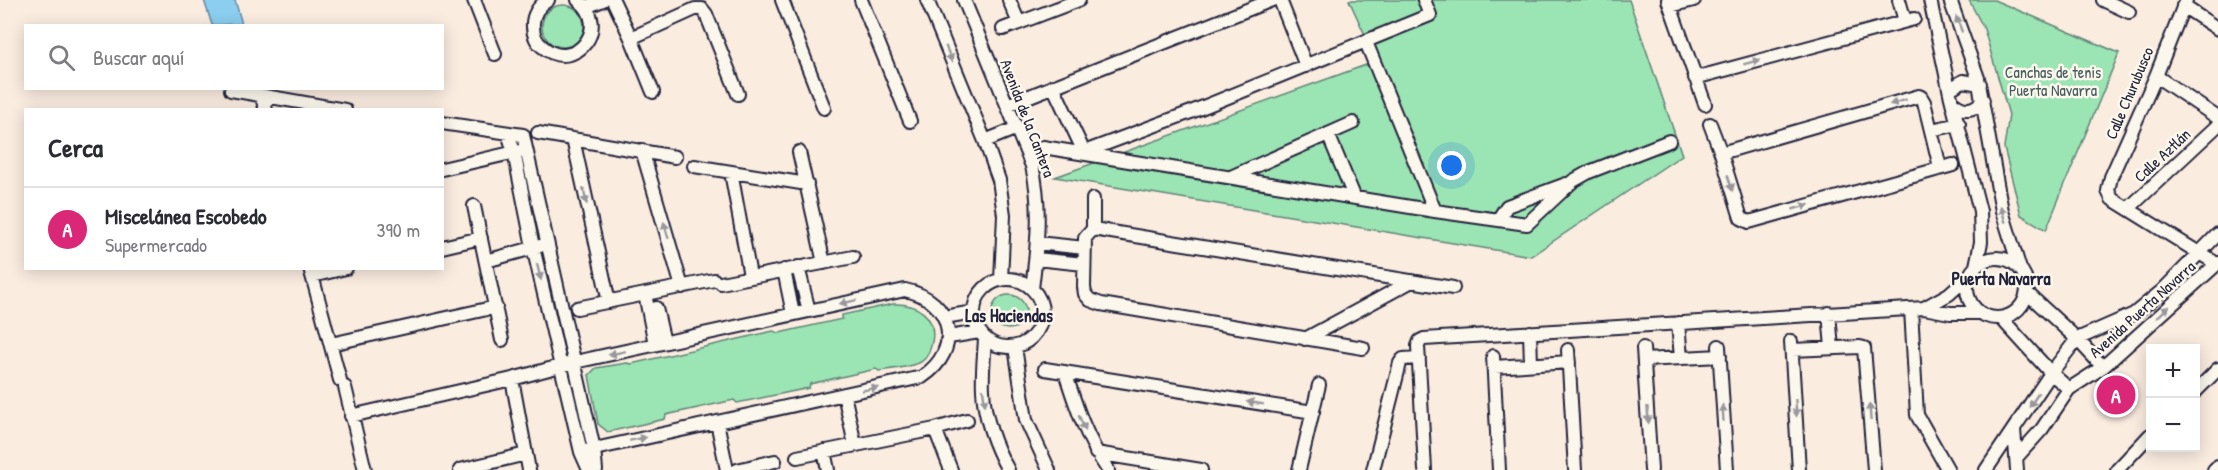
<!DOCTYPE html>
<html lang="es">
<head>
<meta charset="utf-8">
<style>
  :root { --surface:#fff; --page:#f7f7f7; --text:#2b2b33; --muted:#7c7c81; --line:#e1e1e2; --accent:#db2777 }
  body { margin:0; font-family:"Patrick Hand",sans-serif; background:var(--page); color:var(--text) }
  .controls { position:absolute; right:18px; bottom:18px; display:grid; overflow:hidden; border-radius:0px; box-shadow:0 3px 15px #0003 }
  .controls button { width:54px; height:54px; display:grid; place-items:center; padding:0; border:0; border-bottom:2px solid var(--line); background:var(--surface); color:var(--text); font:30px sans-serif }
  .you { position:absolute; left:1452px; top:166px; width:21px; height:21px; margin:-15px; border:4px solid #fff; border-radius:50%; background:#1a73e8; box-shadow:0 0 0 9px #1a73e833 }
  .badge { display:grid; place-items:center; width:39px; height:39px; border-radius:50%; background:var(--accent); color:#fff; font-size:20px; font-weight:700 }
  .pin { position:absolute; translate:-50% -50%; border:3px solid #fff; box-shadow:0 2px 6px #0006 }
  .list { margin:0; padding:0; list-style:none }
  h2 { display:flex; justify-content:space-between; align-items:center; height:78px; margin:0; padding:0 24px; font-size:26px }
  h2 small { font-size:20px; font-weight:400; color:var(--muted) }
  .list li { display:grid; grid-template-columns:39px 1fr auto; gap:18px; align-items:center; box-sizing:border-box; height:84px; padding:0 24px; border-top:2px solid var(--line) }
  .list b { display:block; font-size:22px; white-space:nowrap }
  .list p { margin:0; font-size:20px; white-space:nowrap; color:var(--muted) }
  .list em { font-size:20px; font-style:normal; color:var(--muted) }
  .icon { flex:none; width:33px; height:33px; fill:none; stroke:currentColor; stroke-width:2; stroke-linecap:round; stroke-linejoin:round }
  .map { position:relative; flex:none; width:2218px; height:470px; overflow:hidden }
  .search { position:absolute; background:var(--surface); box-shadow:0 3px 15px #0003; left:24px; top:24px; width:420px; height:66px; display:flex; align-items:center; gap:15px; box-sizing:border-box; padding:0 21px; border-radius:0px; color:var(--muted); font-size:22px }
  .panel { position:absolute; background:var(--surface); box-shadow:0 3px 15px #0003; left:24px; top:108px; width:420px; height:162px; border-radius:0px }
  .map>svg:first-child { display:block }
</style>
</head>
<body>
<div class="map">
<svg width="2218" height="470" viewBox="0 0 2218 470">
  <rect width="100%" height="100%" fill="#fbece0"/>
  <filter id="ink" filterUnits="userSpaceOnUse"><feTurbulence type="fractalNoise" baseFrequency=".0167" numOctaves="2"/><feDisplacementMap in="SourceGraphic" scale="12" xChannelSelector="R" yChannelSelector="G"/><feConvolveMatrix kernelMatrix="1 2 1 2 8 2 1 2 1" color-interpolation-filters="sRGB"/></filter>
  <g filter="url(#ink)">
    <path fill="#9be4b3" stroke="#5e8377" stroke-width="1.5" d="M1349 0H1629L1682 155 1531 256 1055 177 1377 61Z
      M1969 0H1994L2119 53 2046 230 2021 215 2004 148 2009 115 1984 29Z
      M542 26a21 21 0 1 1 42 0a21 21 0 1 1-42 0Z
      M992 312a17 17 0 1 1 34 0a17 17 0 1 1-34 0Z
      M893 304C917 303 937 316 932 342 930 350 928 357 921 362 909 368 892 369 879 371L876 369 810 384 809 388 737 403 734 400 666 415 665 419 608 432 598 424 589 375 596 368 627 363 631 364 773 331 779 333 842 319V315Z"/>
    <path fill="#8bceed" stroke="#6189a6" stroke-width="1.5" d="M204 0H235L242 24 212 25Z"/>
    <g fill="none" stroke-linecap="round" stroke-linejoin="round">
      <defs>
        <path id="minor" d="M474 0 495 54
          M548 0C538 6 532 16 533 27 533 35 537 43 543 47 574 74 613 26 578 0
          M613 0 631 38 653 92
          M782 0 824 108
          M861 0 910 121
          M927 0 985 141 999 180 1004 215 1001 280
          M964 0 1032 166C1042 207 1037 247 1032 289
          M1009 0 1019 23
          M1280 0 1306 66
          M1668 0 1705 104
          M1899 0 1905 21
          M1930 0 1951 98 1980 211 1981 242 1976 266
          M1950 0 1978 78 2002 211 2020 269
          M2103 0 2129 12
          M2186 0 2156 76 2111 177 2108 191 2112 199 2217 264
          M1670 6 1694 0
          M2183 6 2218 29
          M586 7 603 0
          M1003 29 1079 0
          M631 38 695 9H702L706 14 738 94
          M1366 42 1435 211
          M2156 76 2218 118
          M1695 78 1914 19
          M1053 86 1084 152 1191 112 1430 15 1424 0
          M1950 89 1963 81 1980 84
          M231 90 345 110
          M261 95 266 110
          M1953 103C1964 112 1974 111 1983 100
          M1007 105 1272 0
          M442 123 523 135 594 449 596 470
          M1710 124 1721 153
          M1931 130 1959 124
          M508 133 514 152 533 247 581 452 589 470
          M538 133 675 157
          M1328 134 1354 196
          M573 139 609 302
          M985 141 1017 128
          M1043 147 1435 211 1527 224 1573 181 1589 172 1669 141
          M642 150 682 287
          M799 152 824 263
          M694 166 807 184
          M1940 167 1924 102 1921 97 1919 96 1721 153 1741 218 1749 222 1953 165
          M442 169 520 151
          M731 172 750 276
          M1233 176 1353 123
          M1093 199V229L1085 238 1084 287 1085 294 1090 300 1101 304 1363 348
          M474 206 502 340
          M2128 209 2218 125
          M1499 218 1507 206 1566 184
          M1093 229 1453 288
          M1037 243 1085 248
          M442 247 481 238
          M1967 288a30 30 0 1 1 60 0a30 30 0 1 1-60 0Z
          M1036 259 1084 264
          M486 261 540 246
          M798 267 809 311
          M310 268 340 380
          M784 270 793 314
          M312 276 346 268
          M974 313a34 34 0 1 1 68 0a34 34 0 1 1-68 0Z
          M721 283 853 257
          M2027 293 2077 339 2103 367
          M645 294 655 344
          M577 308 714 280
          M656 308 664 342
          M1924 308 1949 294 1969 276
          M1911 309 1917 415 1948 470
          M1829 313 1832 348
          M944 317 974 312
          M2001 318 2051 373 2069 389
          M1678 323 1681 358
          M1530 332 1531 364
          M949 337 979 332
          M985 339C984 356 982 373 983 390 984 417 995 447 1008 470
          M1305 339 1412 281
          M1791 341 1799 470
          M331 344 496 307
          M1719 346 1727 470
          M1015 347 1026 420 1049 470
          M1643 348 1651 470
          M1568 350 1575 470
          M1792 350 1860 347 1864 348 1874 470
          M1493 356 1499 470
          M1644 360 1720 356
          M1494 367 1569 362
          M1045 369 1313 412
          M1065 372C1076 407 1087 440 1108 470
          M345 387 365 470
          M2196 391 2218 369
          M844 394 855 445
          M351 416 512 379 575 362 905 290C954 300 963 350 922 377L581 452
          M717 422 727 470
          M935 429 951 470
          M2014 429 2017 470
          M824 451 828 470
          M1096 453 1201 470
          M526 454 529 470
          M797 457 935 429 967 420
          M2016 458 2042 429 2069 389 2103 367 2218 263
          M460 470 526 454 512 379
          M737 470 775 461
          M1299 470 1319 385
          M1373 470 1400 363 1403 359 1419 358
          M1425 470 1418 346 1420 341 1424 339 1924 308 1950 313H1979
          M1986 470 2051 373 2077 339 2134 314 2162 291 2218 234
          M2117 470 2150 435
          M2214 470 2218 466"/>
      </defs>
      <use href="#minor" stroke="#22223b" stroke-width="16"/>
      <use href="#minor" stroke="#fbf7ec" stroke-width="12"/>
    </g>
    <defs><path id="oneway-solid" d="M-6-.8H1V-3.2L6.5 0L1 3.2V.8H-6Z" transform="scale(1.5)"/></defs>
    <g fill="#99979c">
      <use href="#oneway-solid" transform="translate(1959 24) rotate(-111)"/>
      <use href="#oneway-solid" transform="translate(949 54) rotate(67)"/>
      <use href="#oneway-solid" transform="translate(1752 62) rotate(-15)"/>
      <use href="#oneway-solid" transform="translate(1898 102) rotate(164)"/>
      <use href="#oneway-solid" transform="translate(1730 183) rotate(73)"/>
      <use href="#oneway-solid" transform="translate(585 196) rotate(78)"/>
      <use href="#oneway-solid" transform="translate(1801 207) rotate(-16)"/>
      <use href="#oneway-solid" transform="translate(2003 214) rotate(-106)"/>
      <use href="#oneway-solid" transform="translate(666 230) rotate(-106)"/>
      <use href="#oneway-solid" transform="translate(539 272) rotate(76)"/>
      <use href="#oneway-solid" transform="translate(848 302) rotate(168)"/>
      <use href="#oneway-solid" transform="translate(2163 312) rotate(-42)"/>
      <use href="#oneway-solid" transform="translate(617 353) rotate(168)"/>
      <use href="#oneway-solid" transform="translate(870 389) rotate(-12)"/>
      <use href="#oneway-solid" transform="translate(984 397) rotate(82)"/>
      <use href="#oneway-solid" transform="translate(2034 400) rotate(123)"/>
      <use href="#oneway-solid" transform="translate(1255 403) rotate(-171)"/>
      <use href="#oneway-solid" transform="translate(1796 408) rotate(86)"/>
      <use href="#oneway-solid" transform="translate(1870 412) rotate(-94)"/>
      <use href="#oneway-solid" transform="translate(1723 413) rotate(-93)"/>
      <use href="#oneway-solid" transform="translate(1648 415) rotate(86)"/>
      <use href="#oneway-solid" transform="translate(1082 423) rotate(66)"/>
      <use href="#oneway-solid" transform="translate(638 439) rotate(-12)"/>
    </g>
  </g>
  <g text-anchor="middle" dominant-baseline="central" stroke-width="5" stroke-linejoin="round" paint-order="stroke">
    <g font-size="16" fill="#465c5f" stroke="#fbf7ec">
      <text x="2053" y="72">Canchas de tenis<tspan x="2053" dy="18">Puerta Navarra</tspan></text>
    </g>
    <g font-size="16" fill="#22223b" stroke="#fbf7ec">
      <text transform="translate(2129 93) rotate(-67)">Calle Churubusco</text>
      <text transform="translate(1028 118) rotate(69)">Avenida de la Cantera</text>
      <text transform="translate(2162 155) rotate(-43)">Calle Aztlán</text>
      <text transform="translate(2142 309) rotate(-42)">Avenida Puerta Navarra</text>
    </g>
    <g font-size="18" font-weight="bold" fill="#22223b" stroke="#fbf7ec">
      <text x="2001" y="278">Puerta Navarra</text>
      <text x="1009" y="315">Las Haciendas</text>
    </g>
  </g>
</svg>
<div class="controls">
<button>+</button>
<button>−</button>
</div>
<div class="you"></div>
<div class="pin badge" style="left:2116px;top:395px">A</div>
<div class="search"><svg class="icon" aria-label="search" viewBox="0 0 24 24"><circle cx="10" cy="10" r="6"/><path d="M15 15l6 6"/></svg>Buscar aquí</div>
<section class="panel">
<h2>Cerca<small></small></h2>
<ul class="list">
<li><span class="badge">A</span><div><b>Miscelánea Escobedo</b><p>Supermercado</p></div><em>390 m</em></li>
</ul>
</section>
</div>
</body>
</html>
